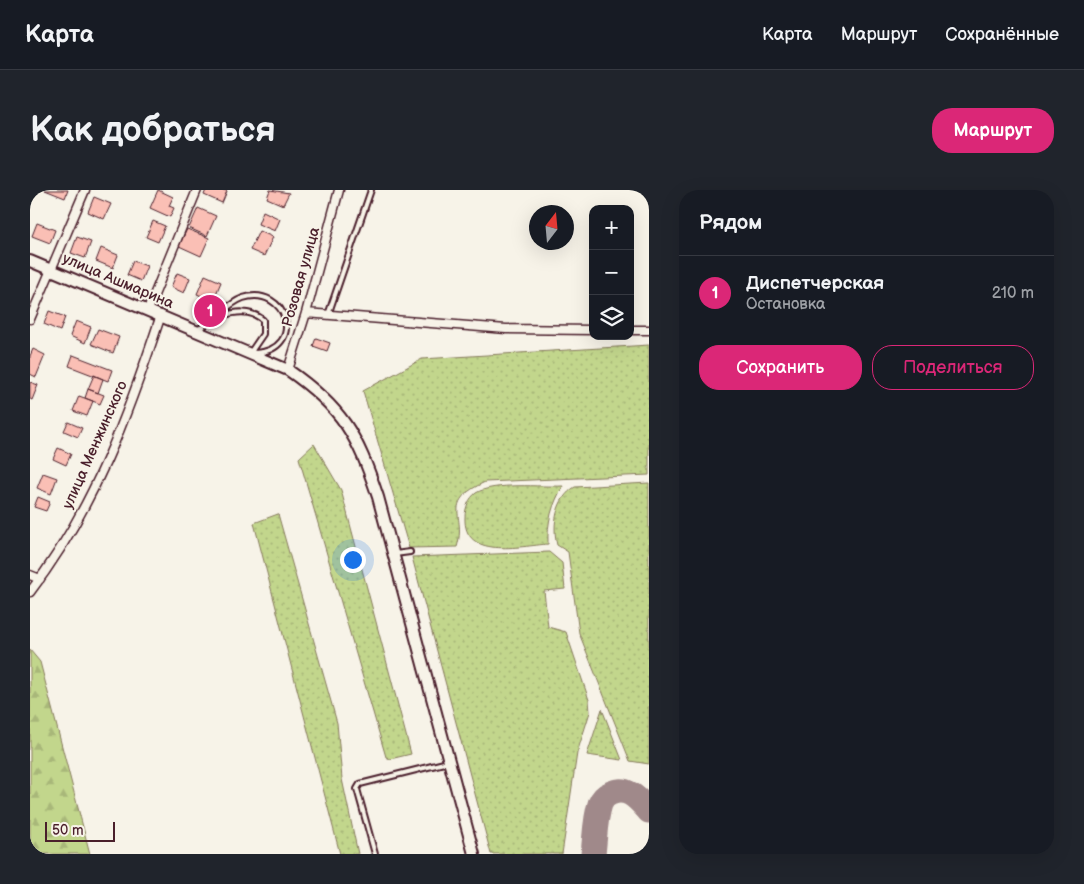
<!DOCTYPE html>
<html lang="ru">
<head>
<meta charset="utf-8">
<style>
  :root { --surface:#171b24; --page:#20242c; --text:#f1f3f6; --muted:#9ea1a6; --line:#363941; --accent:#db2777 }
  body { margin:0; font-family:"Balsamiq Sans",sans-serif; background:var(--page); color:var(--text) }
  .controls { position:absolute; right:15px; top:15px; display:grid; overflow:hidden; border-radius:10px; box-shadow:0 5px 20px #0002 }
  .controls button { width:45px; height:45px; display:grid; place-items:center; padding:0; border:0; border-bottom:1px solid var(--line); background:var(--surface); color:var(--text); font:25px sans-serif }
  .compass { position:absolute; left:499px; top:15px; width:45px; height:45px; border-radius:50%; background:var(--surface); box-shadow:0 5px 20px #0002; rotate:16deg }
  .scale { position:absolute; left:15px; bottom:12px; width:70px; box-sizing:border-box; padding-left:5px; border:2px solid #4a1f2b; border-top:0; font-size:14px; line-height:18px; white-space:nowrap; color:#4a1f2b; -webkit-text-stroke:4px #f7f3e8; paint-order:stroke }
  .you { position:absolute; left:322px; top:369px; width:18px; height:18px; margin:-12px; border:4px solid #fff; border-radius:50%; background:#1a73e8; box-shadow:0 0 0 8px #1a73e833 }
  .badge { display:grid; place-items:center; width:32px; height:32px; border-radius:50%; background:var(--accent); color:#fff; font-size:16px; font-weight:700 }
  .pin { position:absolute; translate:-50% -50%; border:2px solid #fff; box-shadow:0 1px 5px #0006 }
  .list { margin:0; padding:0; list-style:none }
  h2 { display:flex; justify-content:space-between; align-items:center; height:65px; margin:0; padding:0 20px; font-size:21px }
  h2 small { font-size:16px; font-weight:400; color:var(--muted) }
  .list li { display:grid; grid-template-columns:32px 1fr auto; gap:15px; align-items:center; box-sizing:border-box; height:75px; padding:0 20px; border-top:1px solid var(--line) }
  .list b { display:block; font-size:19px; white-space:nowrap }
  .list p { margin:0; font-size:16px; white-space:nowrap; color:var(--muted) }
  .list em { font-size:16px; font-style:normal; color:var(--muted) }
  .actions { display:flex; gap:10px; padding:15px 20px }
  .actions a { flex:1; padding:11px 0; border:1px solid var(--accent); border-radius:20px; text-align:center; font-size:18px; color:var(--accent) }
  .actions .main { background:var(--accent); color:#fff }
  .icon { flex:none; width:28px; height:28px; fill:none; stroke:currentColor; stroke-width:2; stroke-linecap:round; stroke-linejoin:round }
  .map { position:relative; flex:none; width:619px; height:664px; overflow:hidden; border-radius:20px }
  header { display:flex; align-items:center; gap:30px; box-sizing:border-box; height:70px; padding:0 25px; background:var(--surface); border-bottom:1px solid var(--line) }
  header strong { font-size:24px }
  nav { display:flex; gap:28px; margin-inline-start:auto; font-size:18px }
  .intro { display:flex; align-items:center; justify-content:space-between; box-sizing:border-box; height:120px; padding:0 30px }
  h1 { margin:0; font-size:35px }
  .button { padding:12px 22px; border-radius:20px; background:var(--accent); color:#fff; font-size:18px; font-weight:700 }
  main { display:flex; gap:30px; padding:0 30px }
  aside { flex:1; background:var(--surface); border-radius:20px; box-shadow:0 5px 20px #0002 }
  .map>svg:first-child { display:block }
</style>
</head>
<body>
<header>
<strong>Карта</strong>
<nav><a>Карта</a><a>Маршрут</a><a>Сохранённые</a></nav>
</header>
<div class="intro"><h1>Как добраться</h1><a class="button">Маршрут</a></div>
<main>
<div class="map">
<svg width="619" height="664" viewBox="0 0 619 664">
  <defs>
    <pattern id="grass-dots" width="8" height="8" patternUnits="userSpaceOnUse" patternTransform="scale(1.25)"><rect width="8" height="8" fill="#c2d68c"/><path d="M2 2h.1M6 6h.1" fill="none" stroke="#a8b779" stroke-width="1.8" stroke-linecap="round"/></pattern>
    <pattern id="forest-firs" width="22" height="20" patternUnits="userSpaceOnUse" patternTransform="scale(1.25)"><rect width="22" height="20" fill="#c2d68c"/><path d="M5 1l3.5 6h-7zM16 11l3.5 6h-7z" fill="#a8b779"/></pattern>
  </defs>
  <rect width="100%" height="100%" fill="#f7f3e8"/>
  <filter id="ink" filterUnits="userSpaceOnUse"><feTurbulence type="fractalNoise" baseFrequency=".02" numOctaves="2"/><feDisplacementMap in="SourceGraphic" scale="10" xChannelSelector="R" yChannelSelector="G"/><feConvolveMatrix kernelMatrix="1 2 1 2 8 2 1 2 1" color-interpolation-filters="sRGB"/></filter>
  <g filter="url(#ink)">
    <path fill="url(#grass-dots)" stroke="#867a5c" d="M619 155V285L455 292C410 313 437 324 427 357L379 358 333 201 392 169Z
      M284 254 311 300 381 564 360 569 356 567 269 268Z
      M619 293V574L600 571 549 443 538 362 527 355C522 335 526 308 545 297Z
      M533 296C522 315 517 332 518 354 490 356 433 370 435 327 435 318 439 308 446 303 464 292 511 297 533 296Z
      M248 324 307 533 312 589 328 664H310L224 333Z
      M519 362 532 373 535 399 514 401 518 437 536 442 559 510 560 522 547 563 532 664H461L382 367Z
      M572 519 592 570 557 565Z"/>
    <path fill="url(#forest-firs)" stroke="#867a5c" d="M0 460 10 472 60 664H0Z"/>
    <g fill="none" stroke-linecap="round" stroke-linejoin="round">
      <path stroke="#a0898a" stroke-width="25" d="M563 664C565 648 565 629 570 614 572 609 576 605 581 603 597 595 609 610 619 621"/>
    </g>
    <path fill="#fabfb5" stroke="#4a1f2b" d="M15 0H38L35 8Z
      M128 0 143 7 139 16 144 18 140 27 120 18Z
      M176 0H194L197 1 192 13 174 5Z
      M240 0 259 3 253 15 237 8Z
      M64 7 81 14 74 29 58 22Z
      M168 18 186 26 177 46 159 38Z
      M233 21 250 29 245 41 228 34Z
      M123 31 135 36 128 52 116 47Z
      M7 33 25 40 20 53 2 46Z
      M157 39 179 48 171 66 149 56Z
      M229 41 243 47 234 66 220 60Z
      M47 47 61 52 55 68 41 63Z
      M71 58 88 65 83 78 66 71Z
      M103 71 117 76 111 91 97 85Z
      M147 83 160 88 154 103 141 97Z
      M175 85 191 92 183 111 167 104Z
      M19 121 35 127 30 141 14 134Z
      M46 131 61 137 55 153 40 146Z
      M68 139 89 147 83 163 61 154Z
      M286 148 300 153 297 161 283 156Z
      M3 159 15 165 6 187 0 184V166Z
      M43 165 82 180 78 191 39 176Z
      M64 185 73 189 68 203 58 199Z
      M0 192 8 195 2 210 0 209Z
      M58 199 74 205 70 214 55 208Z
      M49 206 63 211 57 226 43 221Z
      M38 232 52 238 48 247 34 241Z
      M28 258 41 264 36 275 23 269Z
      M13 283 27 288 21 304 7 298Z
      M8 307 20 312 16 321 4 317Z"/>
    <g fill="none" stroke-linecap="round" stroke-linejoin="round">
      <defs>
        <path id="service" d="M298 125 341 0
          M191 126C205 122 220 119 233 130V144L220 163
          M168 139C185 132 196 114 213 108 257 94 277 160 225 163
          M365 364 380 362
          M345 664 327 599 330 594 418 572"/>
        <path id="minor" d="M118 120 167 0
          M276 123 476 139 563 140
          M0 129 55 0
          M600 140H619
          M258 180 276 123 309 0
          M0 385 10 389
          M0 402C63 321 99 222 131 125"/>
        <path id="tertiary" d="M0 71 258 180C313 218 327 245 348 307L444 664"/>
      </defs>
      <use href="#service" stroke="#4a1f2b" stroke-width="8"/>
      <use href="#minor" stroke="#4a1f2b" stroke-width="11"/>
      <use href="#tertiary" stroke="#4a1f2b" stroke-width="14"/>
      <use href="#service" stroke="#f7f3e8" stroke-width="4"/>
      <use href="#minor" stroke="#f7f3e8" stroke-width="8"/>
      <use href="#tertiary" stroke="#f7f3e8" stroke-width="10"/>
    </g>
  </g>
  <g text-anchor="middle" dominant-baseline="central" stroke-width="4" stroke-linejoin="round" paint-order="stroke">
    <g font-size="15" fill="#4a1f2b" stroke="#f7f3e8">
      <text transform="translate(271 87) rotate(-74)">Розовая улица</text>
      <text transform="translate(88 91) rotate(23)">улица Ашмарина</text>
      <text transform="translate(65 255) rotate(-66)">улица Менжинского</text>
    </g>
  </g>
</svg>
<div class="controls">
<button>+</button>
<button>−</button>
<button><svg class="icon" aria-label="layers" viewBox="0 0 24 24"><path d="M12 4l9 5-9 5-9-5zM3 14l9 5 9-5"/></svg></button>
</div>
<svg class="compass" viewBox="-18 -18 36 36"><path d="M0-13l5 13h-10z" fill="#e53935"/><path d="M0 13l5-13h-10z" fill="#9ea1a6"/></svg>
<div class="scale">50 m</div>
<div class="you"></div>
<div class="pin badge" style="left:180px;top:121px">1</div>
</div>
<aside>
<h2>Рядом<small></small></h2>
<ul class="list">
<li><span class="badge">1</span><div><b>Диспетчерская</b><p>Остановка</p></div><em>210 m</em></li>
</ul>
<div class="actions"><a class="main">Сохранить</a><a>Поделиться</a></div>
</aside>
</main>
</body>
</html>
